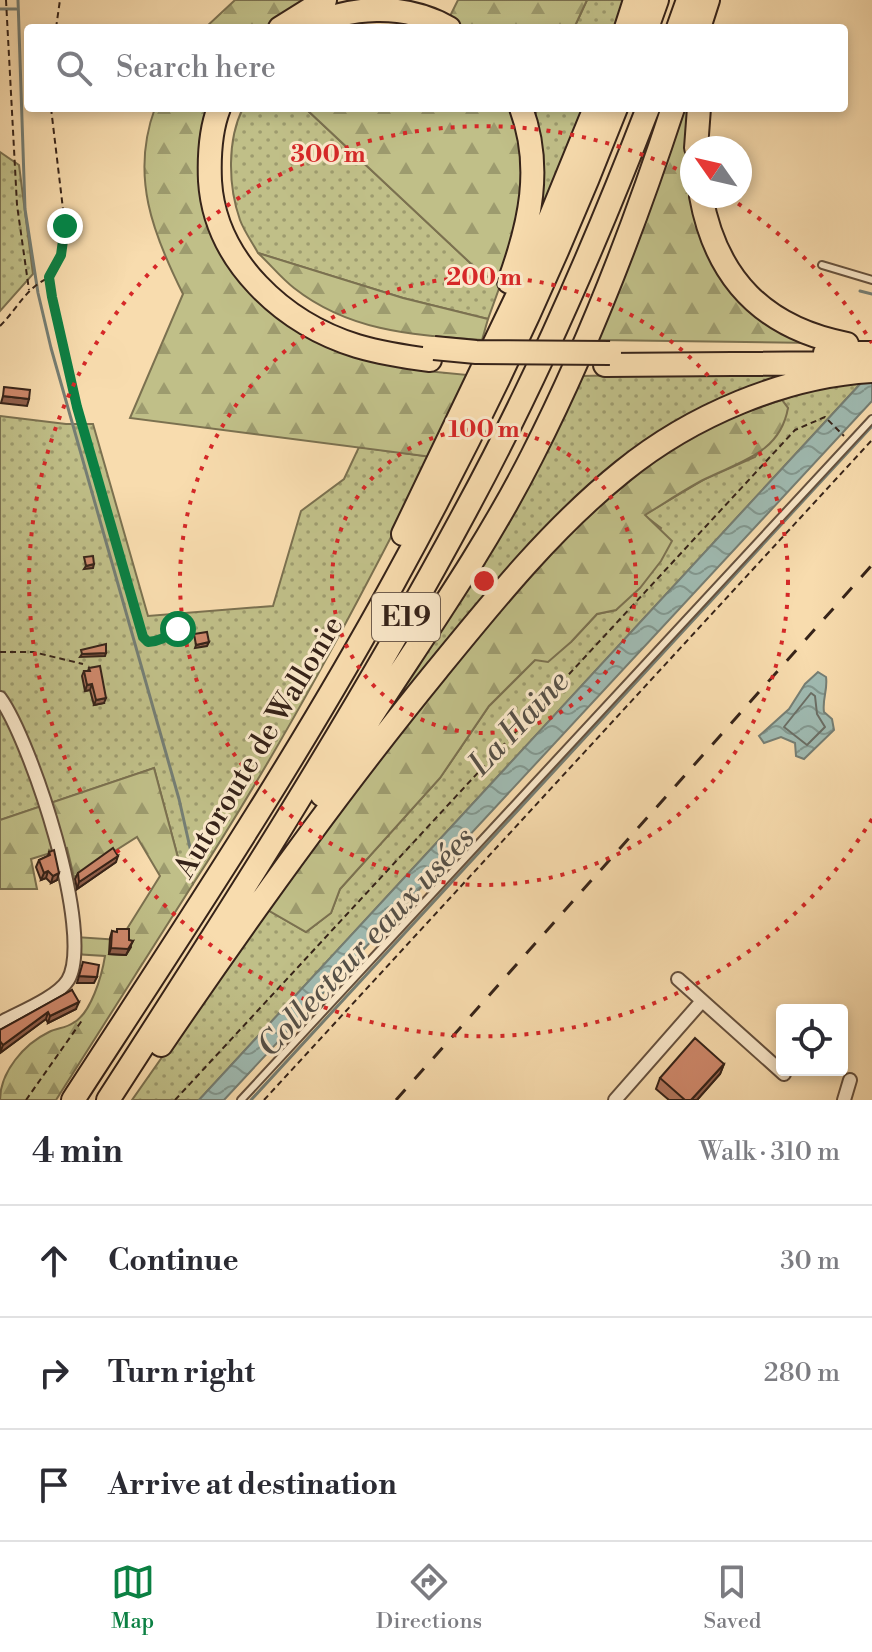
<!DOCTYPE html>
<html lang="en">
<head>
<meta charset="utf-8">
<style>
  :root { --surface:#fff; --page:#f7f7f7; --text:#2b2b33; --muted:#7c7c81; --line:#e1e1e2; --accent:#0b8043 }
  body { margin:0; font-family:"Libre Bodoni",serif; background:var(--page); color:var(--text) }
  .controls { position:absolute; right:24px; bottom:24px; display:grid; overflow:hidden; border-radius:8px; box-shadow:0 4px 12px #0003 }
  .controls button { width:72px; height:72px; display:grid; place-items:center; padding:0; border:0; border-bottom:2px solid var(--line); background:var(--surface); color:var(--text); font:40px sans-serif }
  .compass { position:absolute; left:680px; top:136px; width:72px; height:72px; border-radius:50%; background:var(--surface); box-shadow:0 4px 12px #0003; rotate:304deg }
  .stop { position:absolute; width:24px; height:24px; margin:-18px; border:6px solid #0b8043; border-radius:50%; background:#fff }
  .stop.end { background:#0b8043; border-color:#fff; box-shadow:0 2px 8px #0008 }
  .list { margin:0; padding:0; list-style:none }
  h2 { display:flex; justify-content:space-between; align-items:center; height:104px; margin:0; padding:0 32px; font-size:34px }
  h2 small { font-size:26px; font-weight:400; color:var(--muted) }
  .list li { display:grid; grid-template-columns:52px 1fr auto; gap:24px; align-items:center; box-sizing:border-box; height:112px; padding:0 32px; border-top:2px solid var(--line) }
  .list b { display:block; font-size:30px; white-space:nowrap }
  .list em { font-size:26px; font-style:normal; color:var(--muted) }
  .icon { flex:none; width:44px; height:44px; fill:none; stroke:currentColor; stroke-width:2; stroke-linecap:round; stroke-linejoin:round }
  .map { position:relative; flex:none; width:872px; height:1100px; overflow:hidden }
  .search { position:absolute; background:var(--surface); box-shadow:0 4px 12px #0003; left:24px; right:24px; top:24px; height:88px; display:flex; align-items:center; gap:20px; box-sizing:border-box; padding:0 28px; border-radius:8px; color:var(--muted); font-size:30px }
  .sheet { height:440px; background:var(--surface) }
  nav { display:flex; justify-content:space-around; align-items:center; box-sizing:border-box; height:112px; border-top:2px solid var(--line); background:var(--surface); font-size:22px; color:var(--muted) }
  nav a { display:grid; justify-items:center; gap:4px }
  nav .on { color:var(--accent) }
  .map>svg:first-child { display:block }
</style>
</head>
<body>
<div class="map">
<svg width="872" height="1100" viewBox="0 0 872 1100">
  <defs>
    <pattern id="grass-dots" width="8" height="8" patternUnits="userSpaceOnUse" patternTransform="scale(2)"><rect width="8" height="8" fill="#c0bf88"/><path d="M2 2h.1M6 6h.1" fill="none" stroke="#9d9b6e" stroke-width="1.8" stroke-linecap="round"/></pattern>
    <pattern id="forest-firs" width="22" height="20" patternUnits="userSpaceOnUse" patternTransform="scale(2)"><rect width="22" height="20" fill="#c0bf88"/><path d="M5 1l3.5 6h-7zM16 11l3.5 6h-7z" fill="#9d9b6e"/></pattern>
    <pattern id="water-waves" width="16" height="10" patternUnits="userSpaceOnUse" patternTransform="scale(2)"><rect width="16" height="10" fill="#9fbab1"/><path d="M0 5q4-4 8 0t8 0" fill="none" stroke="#82978f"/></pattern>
  </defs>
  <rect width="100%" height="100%" fill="#f8dcae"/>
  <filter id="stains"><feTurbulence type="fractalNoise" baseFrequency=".0025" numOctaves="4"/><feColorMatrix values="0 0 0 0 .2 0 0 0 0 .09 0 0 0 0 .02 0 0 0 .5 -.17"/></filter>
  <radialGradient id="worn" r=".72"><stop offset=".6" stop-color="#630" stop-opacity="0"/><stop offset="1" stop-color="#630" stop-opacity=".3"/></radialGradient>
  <path fill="url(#grass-dots)" stroke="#7b7150" stroke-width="2" d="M587 0H625L615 28H574Z
    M243 108H305L482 274 501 283 488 319 403 298 258 253C252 242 244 231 240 220 228 186 227 140 243 108Z
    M538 108H584L507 307 532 123Z
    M0 152 19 165 33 274 0 311Z
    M785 372 787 382 747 393 359 759 384 710 581 376Z
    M862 382 199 1100H132L266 909 306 932 331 913 340 889 440 778 489 706 535 660 571 642 597 614 616 610 661 528 644 515 705 479 755 457 788 408 782 400 815 388Z
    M0 416 66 424H93L148 616 273 606 301 511 344 479 359 447 432 457C358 603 282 747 193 884L180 865 154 768 0 820Z"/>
  <path fill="url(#forest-firs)" stroke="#7b7150" stroke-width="2" d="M235 0H303L304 2 265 28H205Z
    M458 0H587L574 28H462L448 20Z
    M155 108H208L200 136 198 166 201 197 219 244 348 353 426 371 468 375 432 457 130 418 183 294C153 234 130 176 155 108Z
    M305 108H511L519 127 524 193 501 283 482 274Z
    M683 108H692V196L705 239 812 343 598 340Z
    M258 253 403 298 488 319 482 340C414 335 350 332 294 288 281 278 270 264 258 253Z
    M782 400 788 408C780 453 741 461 705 479 685 489 665 503 645 515L672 541 661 561 640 588 616 610 597 614 571 642 548 662 535 660 489 706 440 778 340 889 331 913 306 932 266 909C319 837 373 766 429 696 498 609 569 520 660 456 697 430 739 413 782 400Z
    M154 768 180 865 193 884 56 1100H0C0 1072 24 1044 49 1032 57 1028 66 1028 73 1023 91 1014 102 975 105 956L74 954 76 937 120 940 160 876 137 837 74 877 67 848 31 859 37 889H0V820Z"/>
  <path fill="url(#water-waves)" stroke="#757e74" stroke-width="2" d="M862 382H872V401L224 1100H199Z
    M818 672 826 677C828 690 822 699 824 712L832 719 834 730 804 759 796 756 795 743 781 737 764 743 759 736 789 709 805 684Z"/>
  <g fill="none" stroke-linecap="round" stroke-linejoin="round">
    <path stroke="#6a6e65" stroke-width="2" d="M811 693 815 696 817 714 825 727 807 745 784 727Z"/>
    <path stroke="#757e74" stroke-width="3" d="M18 0 25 209 38 293 51 348 179 799 191 852
      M0 9H16
      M860 291 872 294
      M251 1100 872 426"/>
    <defs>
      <path id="lane" d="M822 265 872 280
        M241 1100 872 419"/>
      <path id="street" d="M0 698C31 741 95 934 68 980 57 998 18 1013 0 1023
        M678 979 784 1074
        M615 1100 702 1001
        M844 1100 850 1080"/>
      <path id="highway" d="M280 28 325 0
        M303 28C349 6 404 2 449 28
        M626 28 635 0
        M647 28 657 0
        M678 28 688 0
        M699 28 708 0
        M219 108C210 131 209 157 210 181 215 261 283 323 357 346 381 353 406 357 430 360
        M696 148 699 108
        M701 196C716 279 764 328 847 344
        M509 282C530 224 543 167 521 108
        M825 353H872
        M605 365 844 363
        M403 534 523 284 595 108
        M322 795C342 765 360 733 380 703 433 622 488 543 532 456 589 344 634 227 673 108
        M161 1045C248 917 339 790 437 670 494 600 552 528 623 471 691 416 784 376 872 371
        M73 1100C184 929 298 758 395 580 479 427 553 270 616 108
        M108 1100C233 907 357 713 466 510 536 381 595 245 648 108"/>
    </defs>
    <use href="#lane" stroke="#66513e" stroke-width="10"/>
    <use href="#street" stroke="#66513e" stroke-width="16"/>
    <use href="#highway" stroke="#362319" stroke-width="26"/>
    <path stroke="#362319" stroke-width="2" stroke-dasharray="6 4" stroke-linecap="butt" d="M6 0 17 205 29 290
      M56 28 60 0
      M51 108 65 226 61 255 49 277 77 407 143 637 148 642C165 641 176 630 193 627
      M0 326C18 308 25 289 48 278
      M0 652H33L83 664
      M26 1100 83 1019
      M175 1100 795 430 825 417 844 436
      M264 1100 872 440"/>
    <use href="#lane" stroke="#fae8ca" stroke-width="6"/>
    <use href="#street" stroke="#fae8ca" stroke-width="12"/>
    <use href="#highway" stroke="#f8dcae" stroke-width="22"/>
    <path stroke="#362319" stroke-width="3" stroke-dasharray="14 14" stroke-linecap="butt" d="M396 1100 872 565"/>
    <defs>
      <path id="highway-bridge" d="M434 348 476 352 610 353"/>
    </defs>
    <use href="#highway-bridge" stroke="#362319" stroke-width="26" stroke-linecap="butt"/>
    <use href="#highway-bridge" stroke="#f8dcae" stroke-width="22"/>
  </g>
  <path fill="#b2765d" stroke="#362319" stroke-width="2" d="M89 668 104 703 94 705 90 690 85 691 82 676 84 671H88Z
    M49 852 57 880 51 883 46 878 41 880 36 867 39 860 48 856Z
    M116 862 77 889 75 879 78 873Z
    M112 931 129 940 131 947 126 955 109 954 110 938Z
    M72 990 76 1009 48 1023 46 1019 0 1053V1030Z
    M724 1064 720 1074 697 1100H669L656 1089 660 1078Z"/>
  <path fill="#91604c" stroke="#362319" stroke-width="2" d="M3 396 29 399 27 406 1 403Z
    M94 564 93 568 84 569 86 566Z
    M209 642 207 646 195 648 196 645Z
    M106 653 105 656 80 657 82 654Z
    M92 684 90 690 85 691 87 685Z
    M106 698 104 703 94 705 96 700Z
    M118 856 116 862 77 889 79 882Z
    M48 871 46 878 41 880 44 873Z
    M59 873 57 880 51 883 53 876Z
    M133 941 126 955 109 954 111 948Z
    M79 976 97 977 94 983H77Z
    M79 1002 76 1009 48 1023 50 1016Z
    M48 1012 46 1019 0 1053 3 1045Z
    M724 1064 720 1074 697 1100H691Z"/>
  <path fill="#cf896c" stroke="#362319" stroke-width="2" d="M4 387 30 390 29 399 3 396Z
    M93 556 94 564 86 566 84 557Z
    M207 632 209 642 196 645 194 634Z
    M106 644V653L82 654 81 650Z
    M100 666 106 698 96 700 92 684 87 685 84 671H90L89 668Z
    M113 848 118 856 79 882 78 873Z
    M54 850 59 873 53 876 48 871 44 873 39 860 50 855 49 852Z
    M117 929H129V940L133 941 128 949 111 948 112 931 117 932Z
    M83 962 99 965 97 977 79 976Z
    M72 990 79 1002 50 1016 48 1012 3 1045 0 1041V1030Z
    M695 1038 724 1064 691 1100H685L660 1078Z"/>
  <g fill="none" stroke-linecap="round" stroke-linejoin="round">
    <path stroke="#0b8043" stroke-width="10" d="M65 226 61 255 49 277 52 297 77 407 143 637 148 642C161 641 167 636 178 629"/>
  </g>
  <g fill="none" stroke="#d62828" stroke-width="4" stroke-dasharray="4 8">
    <circle cx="484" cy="581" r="152"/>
    <circle cx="484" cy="581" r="304"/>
    <path d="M872 819A455 455 0 1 1 691 176M728 197A455 455 0 0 1 872 343"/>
  </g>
  <g text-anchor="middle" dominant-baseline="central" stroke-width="6" stroke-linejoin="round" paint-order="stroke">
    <rect fill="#fae8ca" stroke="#715e4e" stroke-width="2" x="372" y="593" width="68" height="48" rx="6"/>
    <g font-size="28" font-weight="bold" fill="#362319">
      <text x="406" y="617">E19</text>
    </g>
    <g font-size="30" fill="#362319" stroke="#fae8ca">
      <text transform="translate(259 747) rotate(-59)">Autoroute de Wallonie</text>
    </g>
    <g font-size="32" font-style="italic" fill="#565047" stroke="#fae8ca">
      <text transform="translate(519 723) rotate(-47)">La Haine</text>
      <text transform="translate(366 942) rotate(-47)">Collecteur eaux usées</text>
    </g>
  </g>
  <circle cx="484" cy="581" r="12" fill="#d62828" stroke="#fae8ca" stroke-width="4"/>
  <g font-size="24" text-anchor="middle" font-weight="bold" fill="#d62828" stroke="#fae8ca" stroke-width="6" stroke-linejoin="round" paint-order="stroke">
    <text x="328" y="162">300 m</text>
    <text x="484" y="285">200 m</text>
    <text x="484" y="437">100 m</text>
  </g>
  <rect width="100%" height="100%" filter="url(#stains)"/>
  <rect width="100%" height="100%" fill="url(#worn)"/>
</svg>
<div class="controls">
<button><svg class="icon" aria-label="locate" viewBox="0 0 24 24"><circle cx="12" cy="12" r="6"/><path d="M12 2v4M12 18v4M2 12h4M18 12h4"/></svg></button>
</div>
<svg class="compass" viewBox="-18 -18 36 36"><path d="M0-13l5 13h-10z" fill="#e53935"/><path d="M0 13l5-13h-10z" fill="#7c7c81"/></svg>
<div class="stop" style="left:178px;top:629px"></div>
<div class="stop end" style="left:65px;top:226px"></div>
<div class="search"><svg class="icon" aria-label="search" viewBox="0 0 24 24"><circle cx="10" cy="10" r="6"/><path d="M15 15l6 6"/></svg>Search here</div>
</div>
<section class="sheet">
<h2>4 min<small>Walk · 310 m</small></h2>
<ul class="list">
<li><svg class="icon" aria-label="ahead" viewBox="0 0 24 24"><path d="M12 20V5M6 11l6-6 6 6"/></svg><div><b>Continue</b></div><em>30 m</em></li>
<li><svg class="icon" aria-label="right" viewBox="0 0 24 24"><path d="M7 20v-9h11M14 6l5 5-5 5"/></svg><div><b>Turn right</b></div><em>280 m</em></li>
<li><svg class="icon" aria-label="arrive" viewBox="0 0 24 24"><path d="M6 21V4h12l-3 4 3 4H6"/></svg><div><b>Arrive at destination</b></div></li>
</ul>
</section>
<nav>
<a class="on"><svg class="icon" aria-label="map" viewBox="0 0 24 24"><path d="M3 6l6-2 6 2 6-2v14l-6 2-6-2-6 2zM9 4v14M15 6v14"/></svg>Map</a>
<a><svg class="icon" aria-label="directions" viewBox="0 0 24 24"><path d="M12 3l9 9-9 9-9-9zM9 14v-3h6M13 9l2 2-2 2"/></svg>Directions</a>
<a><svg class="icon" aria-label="saved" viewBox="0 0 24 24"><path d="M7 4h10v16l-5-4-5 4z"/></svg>Saved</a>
</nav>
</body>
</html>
